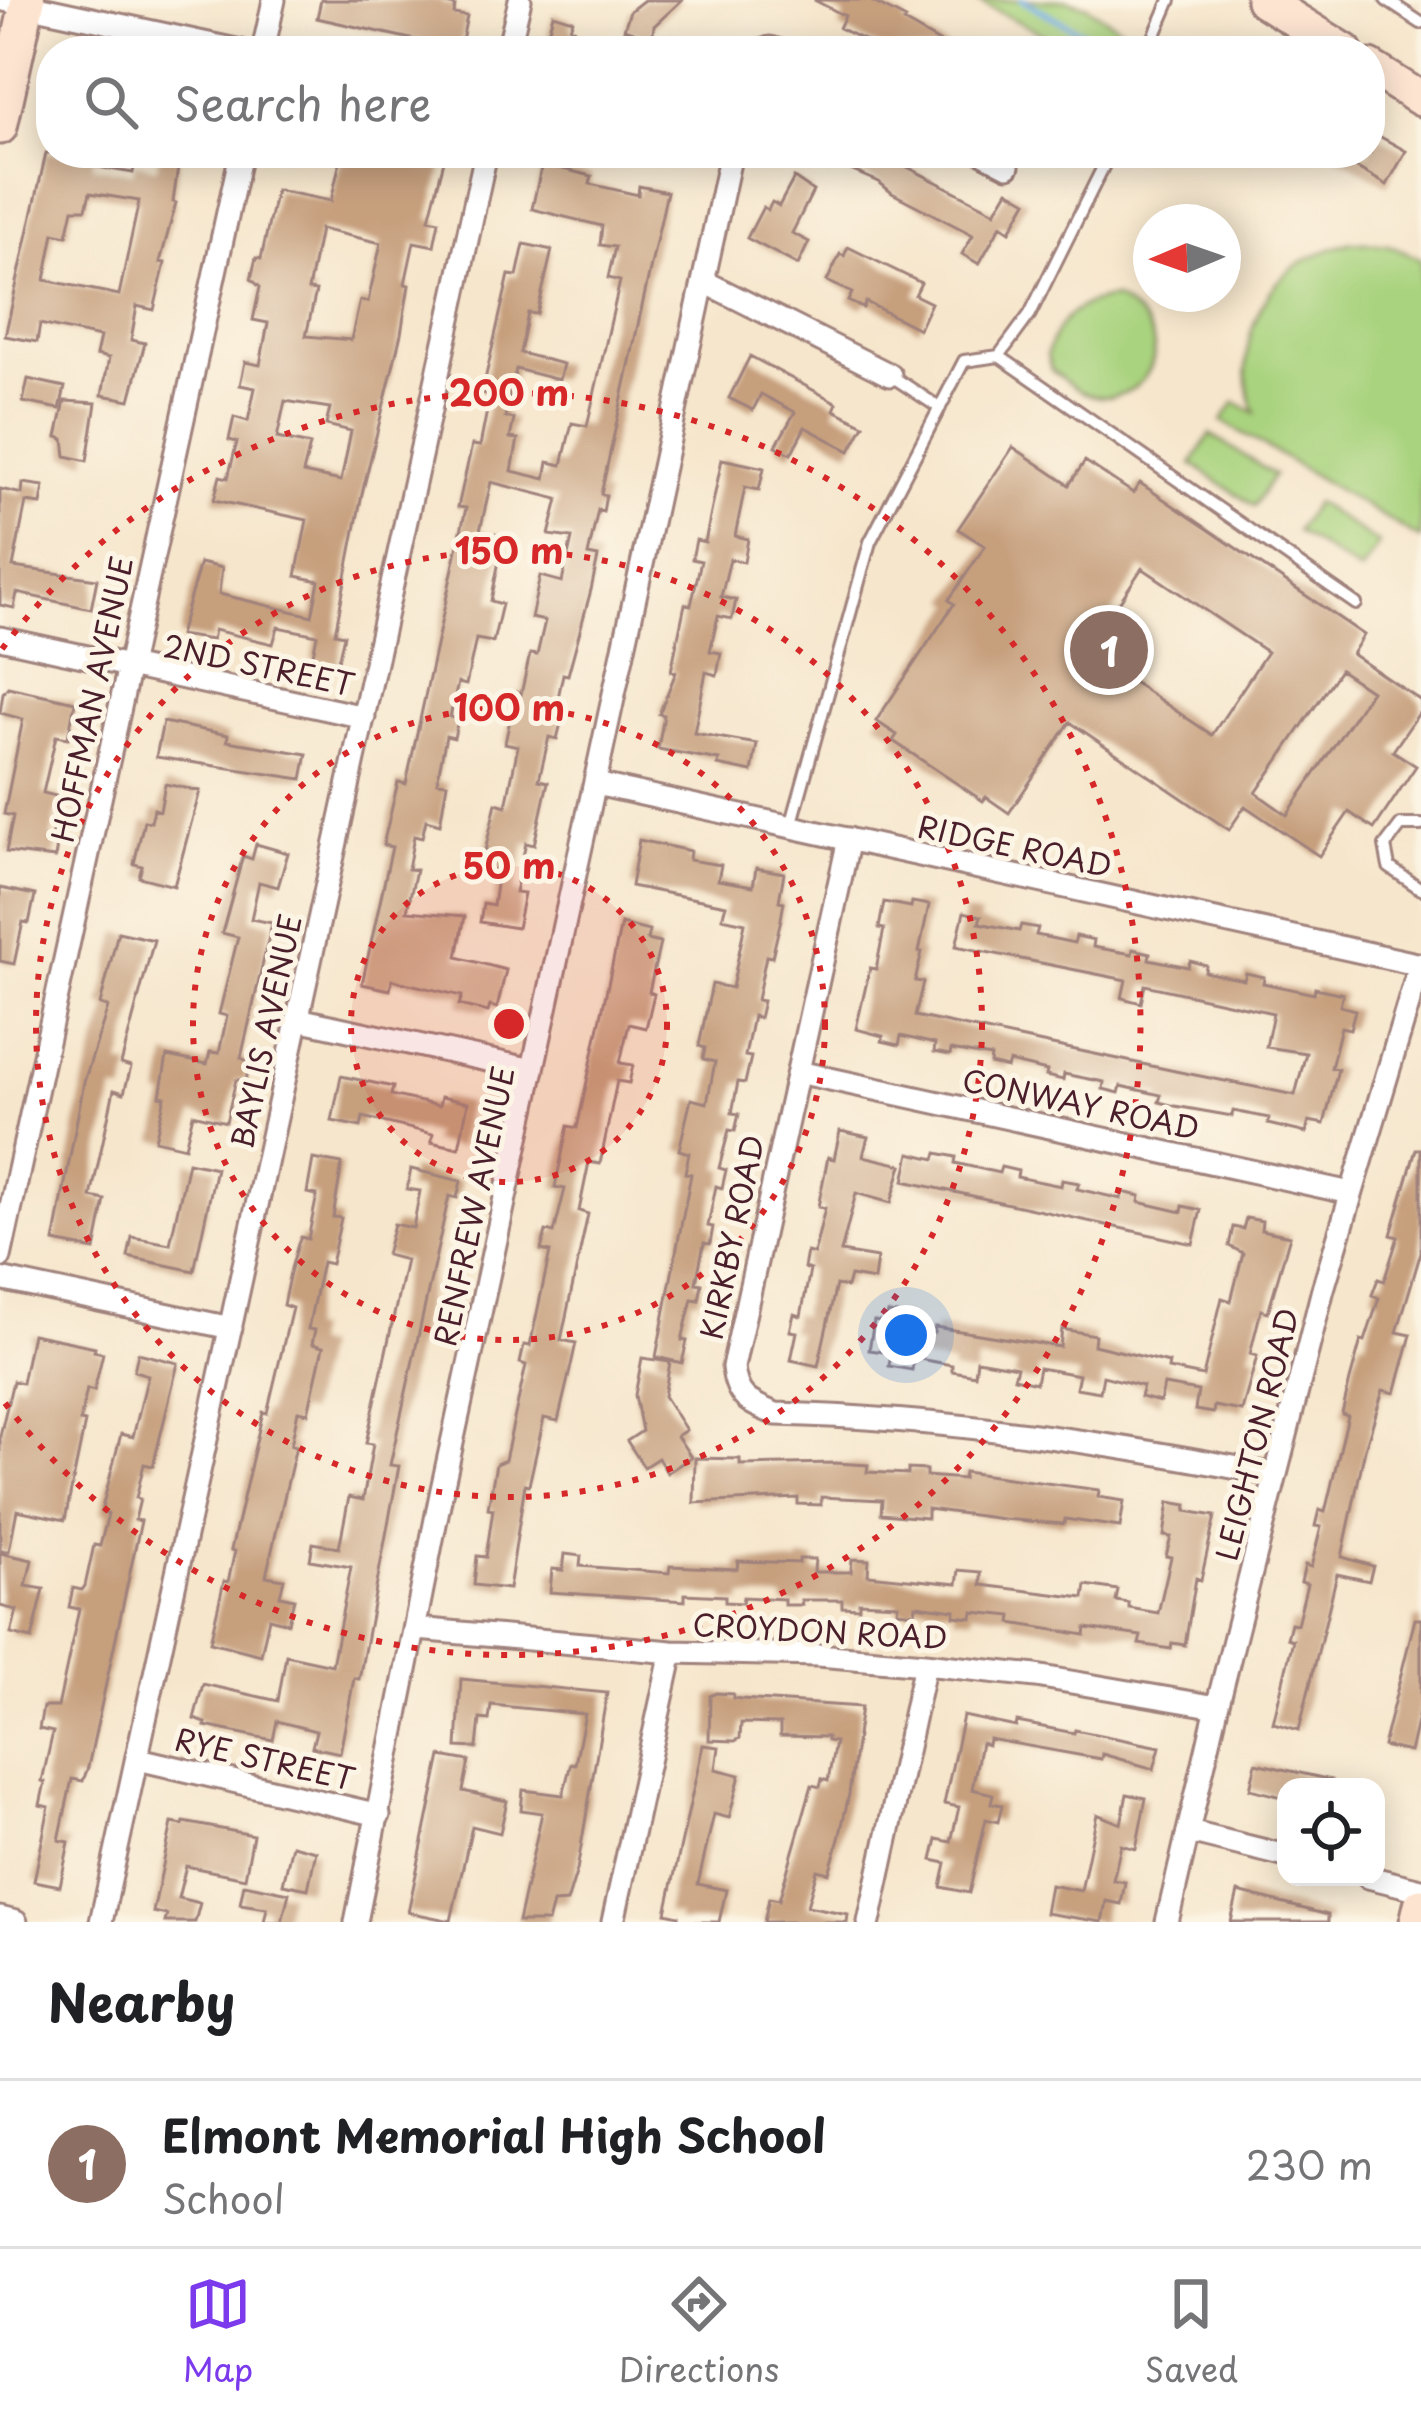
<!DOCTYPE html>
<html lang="en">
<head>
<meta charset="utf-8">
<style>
  :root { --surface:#fff; --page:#f2f2f2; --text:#202124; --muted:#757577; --line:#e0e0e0; --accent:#7c3aed }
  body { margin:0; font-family:"Playpen Sans",sans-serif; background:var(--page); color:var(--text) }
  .controls { position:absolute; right:36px; bottom:36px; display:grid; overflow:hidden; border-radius:24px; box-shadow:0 6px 30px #0003 }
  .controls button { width:108px; height:108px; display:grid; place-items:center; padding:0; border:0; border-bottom:3px solid var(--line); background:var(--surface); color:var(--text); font:60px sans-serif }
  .compass { position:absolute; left:1133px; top:204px; width:108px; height:108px; border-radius:50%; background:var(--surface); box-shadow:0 6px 30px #0003; rotate:268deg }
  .you { position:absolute; left:906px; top:1335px; width:42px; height:42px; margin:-30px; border:9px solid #fff; border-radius:50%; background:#1a73e8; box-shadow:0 0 0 18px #1a73e833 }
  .badge { display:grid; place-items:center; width:78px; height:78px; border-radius:50%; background:var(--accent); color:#fff; font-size:39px; font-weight:700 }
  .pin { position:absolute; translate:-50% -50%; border:6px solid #fff; box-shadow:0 3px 12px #0006 }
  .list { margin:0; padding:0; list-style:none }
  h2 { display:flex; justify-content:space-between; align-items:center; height:156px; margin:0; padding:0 48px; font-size:51px }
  h2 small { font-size:39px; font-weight:400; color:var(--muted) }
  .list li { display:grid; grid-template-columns:78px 1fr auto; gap:36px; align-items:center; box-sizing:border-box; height:168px; padding:0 48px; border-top:3px solid var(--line) }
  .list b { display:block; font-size:45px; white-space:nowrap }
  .list p { margin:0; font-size:39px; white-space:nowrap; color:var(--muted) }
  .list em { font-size:39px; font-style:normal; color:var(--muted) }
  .icon { flex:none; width:66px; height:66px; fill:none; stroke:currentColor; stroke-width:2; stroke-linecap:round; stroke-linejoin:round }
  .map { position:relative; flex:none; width:1421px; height:1922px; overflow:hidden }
  .search { position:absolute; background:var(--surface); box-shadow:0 6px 30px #0003; left:36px; right:36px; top:36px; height:132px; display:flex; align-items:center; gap:30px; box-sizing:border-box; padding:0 42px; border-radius:48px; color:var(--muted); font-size:45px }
  .sheet { height:324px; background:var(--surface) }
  nav { display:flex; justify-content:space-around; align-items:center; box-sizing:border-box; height:168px; border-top:3px solid var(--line); background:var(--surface); font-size:33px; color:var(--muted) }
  nav a { display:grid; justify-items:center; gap:6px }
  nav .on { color:var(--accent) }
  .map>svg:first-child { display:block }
</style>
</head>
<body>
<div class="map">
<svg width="1421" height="1922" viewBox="0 0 1421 1922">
  <rect width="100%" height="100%" fill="#fcf5e5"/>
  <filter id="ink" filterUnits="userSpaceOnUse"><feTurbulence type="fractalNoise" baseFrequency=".00833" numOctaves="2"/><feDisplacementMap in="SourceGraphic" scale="24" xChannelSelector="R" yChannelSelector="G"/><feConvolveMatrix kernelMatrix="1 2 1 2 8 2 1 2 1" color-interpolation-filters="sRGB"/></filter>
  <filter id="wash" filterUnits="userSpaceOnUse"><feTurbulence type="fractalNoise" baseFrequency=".004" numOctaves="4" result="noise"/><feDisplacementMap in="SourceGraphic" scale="48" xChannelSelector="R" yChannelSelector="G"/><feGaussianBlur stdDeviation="2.7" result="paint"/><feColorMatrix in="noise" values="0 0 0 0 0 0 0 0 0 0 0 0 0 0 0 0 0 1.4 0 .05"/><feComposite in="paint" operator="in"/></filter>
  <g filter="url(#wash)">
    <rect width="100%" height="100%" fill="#f6e6cc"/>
    <path fill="#a9d37e" stroke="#7a7954" stroke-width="3" d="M975 0H1067L1087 6 1133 36 1124 51H1077Z
      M1352 242 1388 245 1421 259V539L1222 421 1235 402 1255 413C1234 362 1252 295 1300 263 1316 253 1334 248 1352 242Z
      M1113 298C1193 337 1141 417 1082 392 1071 387 1061 377 1051 370L1047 354C1059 318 1076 303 1113 298Z
      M1210 434 1274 475 1254 506 1192 464Z
      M1315 502 1379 544 1360 572 1296 531Z"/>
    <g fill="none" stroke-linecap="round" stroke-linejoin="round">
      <path stroke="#74afe5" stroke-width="6" d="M1022 0 1117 51"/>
    </g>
    <g id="blocks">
      <path fill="#c69f7d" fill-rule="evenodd" d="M321 0H442L441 3 455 6 454 14 467 16 460 50 317 18Z
        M644 0H682L654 26 652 39 624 29 630 11Z
        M814 0H869L906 19 904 22 955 51H887L839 28 845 16Z
        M553 14 573 20 570 28 574 29 568 51H543Z
        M1370 131 1406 151 1387 185 1331 153H1370Z
        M46 153H95L92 166 133 173 135 163 157 168 159 153H180L173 202 176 203 160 262 165 263 154 310 137 306 131 340 145 343 130 400 102 395 109 358 96 355 100 337 40 324 37 342 5 336ZM90 193 139 201 119 295 45 280 54 233 67 236 73 209H86Z
        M342 153H446L429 219 439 221 434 246 414 242 405 284 409 285 401 334 362 494 335 633 344 635 337 665 312 660 317 635 278 627 273 644 214 630 212 640 179 635 200 563 222 568 219 594 312 616 319 581 296 576 307 520 214 500 220 476 228 478 237 442 229 440 234 417 248 421 255 388 240 385 245 362 260 365 268 323 253 320 260 287 251 279 256 258 261 259 276 190 331 201ZM320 229 381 243 368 302 360 300 351 340 306 336 316 291 308 290ZM285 401 330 408 326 425 351 431 341 481 303 473 310 445 277 438Z
        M847 153H880L995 212 1008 190 1027 201 1010 231 1001 225 979 264 962 254 973 235 892 193 879 182 841 166Z
        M542 164 592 176 590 184 638 195 639 186 667 192 601 494 606 495 603 512 598 510 588 555 598 557 591 590 568 675 563 674 554 717 562 719 557 739 549 737 539 780 548 782 534 845 526 843 515 892 524 893 517 928 480 922 483 904 493 906 498 871 490 869 494 853 485 851 496 803 506 806 518 746 505 743 516 692 521 694 530 654 537 655 545 621 531 618 540 576 562 582 572 538 549 535 558 499 491 482 480 531 504 536 491 601 502 604 493 642 476 639 466 685 458 683 450 717 458 719 454 738 446 736 437 782 447 783 440 824 426 820 422 838 414 836 408 869 416 870 407 911 465 916 457 957 506 970 497 1008 490 1006 488 1012 459 1005 462 996 392 980 390 990 362 984 392 847 383 845 398 782 406 784 466 508 458 507 472 445 480 446 490 395 482 393 509 275 517 276 524 244 552 250 537 314 528 313 520 353 563 364 559 380 516 369 505 417 514 419 510 438 518 439 512 471 545 479 548 462 562 465 572 423 587 426 620 281 608 278 615 247 600 245 602 226 532 209Z
        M794 178 813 191 792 233 809 242 798 265 747 238 763 207 768 210 772 202 779 206Z
        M848 247 921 283 915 295 931 303 919 329 866 302 863 308 848 301 852 293 827 281 840 254 844 256Z
        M750 356 837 403 834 410 864 425 850 451 805 427 791 454 776 446 795 412 761 394 753 410 729 398Z
        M28 379 65 387 60 409 23 402Z
        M65 401 96 403 87 461 66 456 64 439 57 437Z
        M1013 447 1069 485 1085 461 1133 493 1140 483 1364 635 1352 654 1421 701V710L1393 751 1416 766 1374 829 1349 812 1319 856 1245 806 1229 830 1070 722 1009 813 986 797 983 801 893 741 897 735 876 721 954 604 949 600 985 546 958 529ZM1142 568 1267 652 1212 735 1087 651ZM1340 670 1371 691 1287 815 1256 793Z
        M722 459 764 468 759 490 745 487 735 536 748 539 744 562 730 559 721 597 736 600 732 619 718 616 710 651 721 653 717 675 706 672 694 733 757 744 752 772 718 765 719 760 658 749 664 715 659 714 676 672 671 671 685 604 691 605 701 561 692 559 696 540 705 542Z
        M23 483 44 486 41 504 26 502 13 567 97 579 91 609 17 593 14 608 0 605V489L22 494Z
        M8 687 75 702 68 738 56 736 43 793 60 797 51 838 58 839 55 858 6 852 13 816 4 814 23 719 0 713 3 693Z
        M163 722 228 735 227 741 307 754 302 779 156 757Z
        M165 784 200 791 174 886 139 877 142 866 134 864 144 821 151 822 154 809 160 811Z
        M639 840 690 851 689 860 721 865 718 880 753 886 756 868 784 873 779 901 784 902 781 919 772 957 766 956 757 1000 763 1001 759 1018 753 1016 745 1056 751 1057 745 1083 738 1082 732 1113 739 1114 735 1131 729 1130 719 1168 726 1170 722 1188 716 1186 708 1226 713 1227 710 1244 704 1243 696 1283 702 1284 699 1300 692 1299 682 1340 687 1341 682 1363 656 1357 691 1174 685 1173 689 1153 679 1150 691 1099 707 1103 715 1062 703 1059 705 1048 699 1046 712 984 732 988 745 923 722 918 726 905 631 886Z
        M256 844 288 853 278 887 259 882 251 919 272 923 241 1058 250 1062 246 1080H236L226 1122 193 1114 185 1147 155 1140 165 1097 160 1096 167 1056 207 1064 210 1052 219 1053 227 1016 219 1014 238 937 222 933 243 856 252 859Z
        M0 888 35 895 29 923 23 922 14 964 0 961Z
        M884 902 911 907 912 902 929 905 919 952H922L915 981 923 982 915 1016 1180 1072 1295 1095 1306 1053 1266 1047 1273 1013 1145 985 1141 1003 1122 998 1126 980 956 946 964 912 981 916 979 923 1019 931 1021 925 1038 928 1036 935 1074 943 1076 936 1094 940 1093 947 1132 954 1133 949 1150 953 1149 959 1188 967 1190 961 1206 965 1205 972 1244 980 1246 973 1264 977 1263 983 1314 994 1315 988 1343 994 1340 1006 1355 1010 1350 1029 1341 1027 1331 1068 1338 1069 1324 1124 1309 1121 1306 1133 1268 1124 1269 1118 1233 1111 1232 1116 1175 1106 1159 1102 1161 1095 1121 1086 1119 1093 1103 1089 1104 1082 1064 1074 1063 1080 1046 1076 1047 1071 1009 1062 1007 1068 990 1064 991 1057 951 1050 950 1055 934 1052 935 1044 901 1036 899 1045 882 1041 883 1036 856 1029 870 968 876 969 884 929 879 928Z
        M621 924 649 931 647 940 660 943 649 992 654 994 646 1028 629 1024 624 1045 620 1063 633 1065 629 1083 617 1081 600 1164 589 1162 579 1211 588 1214 561 1340 576 1343 570 1370 558 1421 544 1418 529 1485 525 1484 509 1589 474 1585 477 1556 486 1557 493 1509 488 1508 496 1464 505 1460 526 1365 520 1363 524 1345 530 1346 550 1252 541 1250 546 1231 554 1233 565 1189 555 1187 568 1126 577 1128Z
        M118 932 154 940 121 1064 131 1067 124 1093 114 1090 91 1197 105 1200 95 1250 54 1242 84 1082 108 1007 100 1005Z
        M341 1076 393 1087 391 1095 439 1106 441 1097 468 1103 459 1148 431 1142 433 1134 363 1117 361 1127 332 1121Z
        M840 1131 868 1137 863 1156 902 1165 891 1203 856 1193 841 1252 877 1258 874 1280 850 1276 847 1287 836 1285 818 1366 791 1360 797 1332 790 1331 794 1314 801 1316 810 1270 804 1268 807 1252 814 1254 825 1208 818 1207 828 1157 834 1159Z
        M1416 1149H1421V1252L1397 1332 1411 1335 1395 1393 1383 1390 1365 1449 1342 1557 1373 1566 1369 1581 1337 1574 1299 1730 1273 1723 1293 1640 1287 1638 1291 1623 1297 1624 1307 1584 1301 1582 1305 1565 1311 1567 1321 1527 1315 1526 1319 1510 1325 1512 1348 1416 1342 1414 1350 1380 1361 1340 1365 1341 1379 1298 1372 1295 1378 1279 1384 1281 1398 1237 1391 1235Z
        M910 1153 935 1159 937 1153 956 1157 955 1163 999 1173 1001 1167 1018 1171 1017 1177 1061 1186 1062 1180 1079 1183 1077 1189 1121 1199 1122 1192 1140 1196 1139 1202 1182 1212 1183 1206 1201 1210 1193 1244 904 1181Z
        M313 1159 342 1164 333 1217 341 1218 331 1264 322 1262 308 1329 315 1330 312 1344 323 1347 308 1413 298 1411 291 1445 296 1446 266 1576 284 1579 280 1596 294 1599 288 1623 269 1618 261 1655 210 1642 224 1581 228 1582 235 1551 231 1550 263 1412 267 1413 292 1308 283 1305 290 1272 298 1244 301 1237 308 1239 317 1195 307 1193Z
        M188 1162 216 1168 194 1271 128 1257 132 1237 170 1244Z
        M411 1169 461 1181 457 1198 449 1196 390 1465 399 1466 359 1679 354 1678 340 1753 312 1747 316 1731 277 1721 273 1740 205 1726 206 1723 194 1719 203 1684 278 1701 286 1655 332 1665 351 1567 310 1560 313 1543 339 1548 349 1497 363 1500 373 1444 366 1443 406 1260 386 1255 394 1224 413 1228 420 1191 407 1189Z
        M1246 1218 1262 1221 1261 1230 1290 1236 1268 1312 1261 1310 1250 1354 1257 1356 1242 1411 1214 1406 1213 1413 1195 1410 1198 1391 1164 1385 1160 1402 1140 1397 1143 1386 1103 1376 1100 1392 1076 1388 1079 1375 1039 1368 1036 1383 1014 1378 1017 1367 977 1360 975 1375 952 1371V1365L914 1358 912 1370 889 1366 891 1353 869 1350 874 1321 886 1323 888 1313 905 1315 903 1328 934 1333 935 1327 1060 1347 1062 1329 1095 1335 1094 1345 1169 1363 1168 1369 1203 1376 1222 1298 1231 1301 1243 1253 1229 1246 1233 1227 1243 1229Z
        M32 1334 95 1347 94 1351 103 1353 94 1391 87 1389 80 1421 85 1422 65 1520 17 1510 9 1551H0V1436L13 1381 22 1383Z
        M138 1353 178 1363 153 1466 144 1464 136 1498 140 1499 135 1520 141 1521 88 1767 83 1781 72 1779 59 1840 69 1842 60 1886 34 1881 49 1807 40 1805 45 1782 42 1781 53 1732 39 1729 43 1707H58L79 1609 69 1607 73 1588 82 1590 85 1586 94 1545 100 1546 108 1514 101 1512 121 1434 133 1437 148 1375 134 1371Z
        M642 1358 670 1362 664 1396 686 1430 677 1436 691 1457 667 1473 658 1458 644 1467 627 1441 642 1431 635 1395Z
        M695 1458 740 1459V1465L835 1463 868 1465 867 1472 908 1474V1469L926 1470V1476L963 1479 964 1472 1099 1490 1098 1497 1124 1501 1120 1527 1065 1519 1064 1524 1003 1519 927 1509V1518L881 1514 882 1500 821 1497V1505L798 1504V1498L694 1503Z
        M1169 1502 1187 1505 1186 1511 1215 1516 1201 1580 1196 1578 1185 1645 1172 1643 1171 1649 1139 1644 1141 1636 1086 1628 1085 1635 1011 1623 1012 1616 973 1612 972 1618 954 1616 955 1610 916 1605 915 1613 897 1611 898 1604 859 1602V1608L842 1607V1600H801L802 1605H784V1599L743 1597 742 1603 725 1602V1596L685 1594V1601L550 1592 552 1569 563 1570 565 1554 581 1556 580 1566 669 1573 670 1566 737 1569 738 1561 799 1563V1559H815L814 1572H851L852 1559 869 1560 868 1575 957 1584 959 1570 981 1572V1585L1084 1598 1086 1585 1118 1590 1116 1601 1129 1603V1608L1158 1613 1171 1557 1166 1556 1171 1537 1164 1536Z
        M0 1553 32 1560 26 1586 44 1589 32 1639 11 1634 17 1610 0 1606Z
        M1415 1619H1421V1704L1410 1752 1383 1746Z
        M461 1679 607 1693 577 1870 567 1902 553 1903 548 1922H518L542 1813 521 1810 523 1790 563 1795 571 1763 575 1764 585 1714 491 1705 489 1720 480 1719 477 1748 457 1747Z
        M716 1693 733 1694V1698L741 1699 861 1707 849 1794 839 1839 829 1873 817 1870 807 1906 848 1914 847 1922H764L769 1898 779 1900 812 1785 820 1787 822 1779 828 1781 835 1742 827 1741V1737L780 1736V1724L741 1723 740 1738 735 1741 709 1740 710 1696Z
        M963 1716 1016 1727 1017 1722 1074 1733 1075 1730 1160 1747 1154 1769 1102 1754 1101 1759 989 1739 988 1745 981 1743 972 1789 993 1794 991 1803 1002 1805 998 1822 986 1819 969 1893 941 1887 946 1863 932 1860 937 1839 951 1842 959 1807 944 1804Z
        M703 1745 719 1747 716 1769 740 1775 729 1818 714 1814 698 1884 726 1890 719 1922H677L679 1916 666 1913Z
        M441 1756 469 1761 463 1791 507 1801 500 1833 472 1826 451 1921 408 1912Z
        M1256 1763 1331 1780 1330 1787H1286V1798L1250 1789Z
        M1127 1794 1146 1798 1136 1849 1121 1845 1113 1880 1125 1882 1121 1904 1106 1901 1102 1922 1045 1913 1050 1885 1081 1891 1097 1814 1121 1824Z
        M184 1822 253 1835 245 1878 186 1866 178 1898 200 1903 195 1922H165L167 1915 153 1912 172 1823 183 1825Z
        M292 1845 316 1851 308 1889 283 1884Z
        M244 1884 289 1893 282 1922H264L267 1908 240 1904Z
        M1238 1892 1328 1915V1922H1231Z"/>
    </g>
  </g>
  <g filter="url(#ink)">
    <use href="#blocks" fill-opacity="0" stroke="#a0827c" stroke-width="3"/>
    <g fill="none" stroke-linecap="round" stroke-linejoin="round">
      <defs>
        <path id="lane" d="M1386 0 1421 23
          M1148 51 1170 0
          M999 356 1356 604
          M890 375 940 408
          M1421 825H1401L1385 846 1389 867 1421 889
          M791 826 870 542 964 361 999 356 1030 314 1110 153"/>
        <path id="street" d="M4 0 241 51
          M263 51 274 0
          M508 51 520 0
          M762 51 770 48 780 51
          M983 153 1008 166
          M705 282 890 375
          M0 638 364 717
          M596 784 1421 965
          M849 839 733 1367C736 1398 749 1403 776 1414 945 1418 1110 1443 1275 1475
          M298 1019 533 1070
          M798 1072 1351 1193
          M0 1257 241 153
          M0 1279 231 1328
          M417 1629 672 1652 818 1655 925 1664 1036 1676 1217 1707
          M138 1759 379 1815
          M1189 1832 1286 1856
          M1368 1877 1421 1890
          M0 1918 16 1922
          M101 1922 486 153
          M356 1922 441 1494 731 153
          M613 1922 672 1652
          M869 1922 925 1664
          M1167 1922 1217 1707 1323 1289 1420 965"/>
        <path id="secondary" d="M1263 0 1345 51
          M1370 67 1421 99
          M0 127 28 0
          M1417 1922 1421 1905"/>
      </defs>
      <use href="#lane" stroke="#a0827c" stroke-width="16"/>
      <use href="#street" stroke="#a0827c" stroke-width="27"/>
      <use href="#secondary" stroke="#a0827c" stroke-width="39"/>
      <use href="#lane" stroke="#fff" stroke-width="10"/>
      <use href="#street" stroke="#fff" stroke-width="21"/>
      <use href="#secondary" stroke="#fde4d1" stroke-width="33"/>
    </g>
  </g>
  <circle cx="509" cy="1024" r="158" fill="#d62828" fill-opacity=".12"/>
  <g fill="none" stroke="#d62828" stroke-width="6" stroke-dasharray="6 12">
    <circle cx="509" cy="1024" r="158"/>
    <circle cx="509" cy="1024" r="316"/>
    <circle cx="509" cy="1024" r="473"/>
    <path d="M2 649A631 631 0 1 1 2 1399"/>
  </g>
  <g text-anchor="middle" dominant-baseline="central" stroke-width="10" stroke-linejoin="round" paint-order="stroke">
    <g font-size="30" fill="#4a1f2b" stroke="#fcf5e5">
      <text transform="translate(259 664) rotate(12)">2ND STREET</text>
      <text transform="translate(91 699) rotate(-78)">HOFFMAN AVENUE</text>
      <text transform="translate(1015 845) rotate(12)">RIDGE ROAD</text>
      <text transform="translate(265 1031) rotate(-78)">BAYLIS AVENUE</text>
      <text transform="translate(1081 1103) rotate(12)">CONWAY ROAD</text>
      <text transform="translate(473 1206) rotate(-78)">RENFREW AVENUE</text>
      <text transform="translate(731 1237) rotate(-78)">KIRKBY ROAD</text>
      <text transform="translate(1256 1434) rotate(-76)">LEIGHTON ROAD</text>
      <text transform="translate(820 1630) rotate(3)">CROYDON ROAD</text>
      <text transform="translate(265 1758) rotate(13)">RYE STREET</text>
    </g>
  </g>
  <circle cx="509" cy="1024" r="18" fill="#d62828" stroke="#fcf5e5" stroke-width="6"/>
  <g font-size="36" text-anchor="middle" font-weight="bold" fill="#d62828" stroke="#fcf5e5" stroke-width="10" stroke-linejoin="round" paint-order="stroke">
    <text x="509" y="406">200 m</text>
    <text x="509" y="564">150 m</text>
    <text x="509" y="721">100 m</text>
    <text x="509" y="879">50 m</text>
  </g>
</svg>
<div class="controls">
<button><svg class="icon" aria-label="locate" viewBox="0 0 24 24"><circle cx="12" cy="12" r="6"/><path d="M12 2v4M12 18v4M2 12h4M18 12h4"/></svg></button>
</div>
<svg class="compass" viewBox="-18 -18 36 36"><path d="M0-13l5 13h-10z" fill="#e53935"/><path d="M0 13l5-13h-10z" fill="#757577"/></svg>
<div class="you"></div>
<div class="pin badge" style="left:1109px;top:650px;background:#8d6e63">1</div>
<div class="search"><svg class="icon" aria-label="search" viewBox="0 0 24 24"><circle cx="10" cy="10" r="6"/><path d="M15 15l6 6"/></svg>Search here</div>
</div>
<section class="sheet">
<h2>Nearby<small></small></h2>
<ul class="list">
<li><span class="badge" style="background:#8d6e63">1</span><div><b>Elmont Memorial High School</b><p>School</p></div><em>230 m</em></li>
</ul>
</section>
<nav>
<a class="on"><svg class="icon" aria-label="map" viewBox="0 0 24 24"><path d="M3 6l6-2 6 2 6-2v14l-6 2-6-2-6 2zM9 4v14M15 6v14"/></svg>Map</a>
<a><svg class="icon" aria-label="directions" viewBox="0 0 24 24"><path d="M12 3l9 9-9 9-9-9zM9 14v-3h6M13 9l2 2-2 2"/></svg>Directions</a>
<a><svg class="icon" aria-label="saved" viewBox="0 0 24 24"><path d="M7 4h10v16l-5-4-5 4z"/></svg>Saved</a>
</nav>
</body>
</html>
